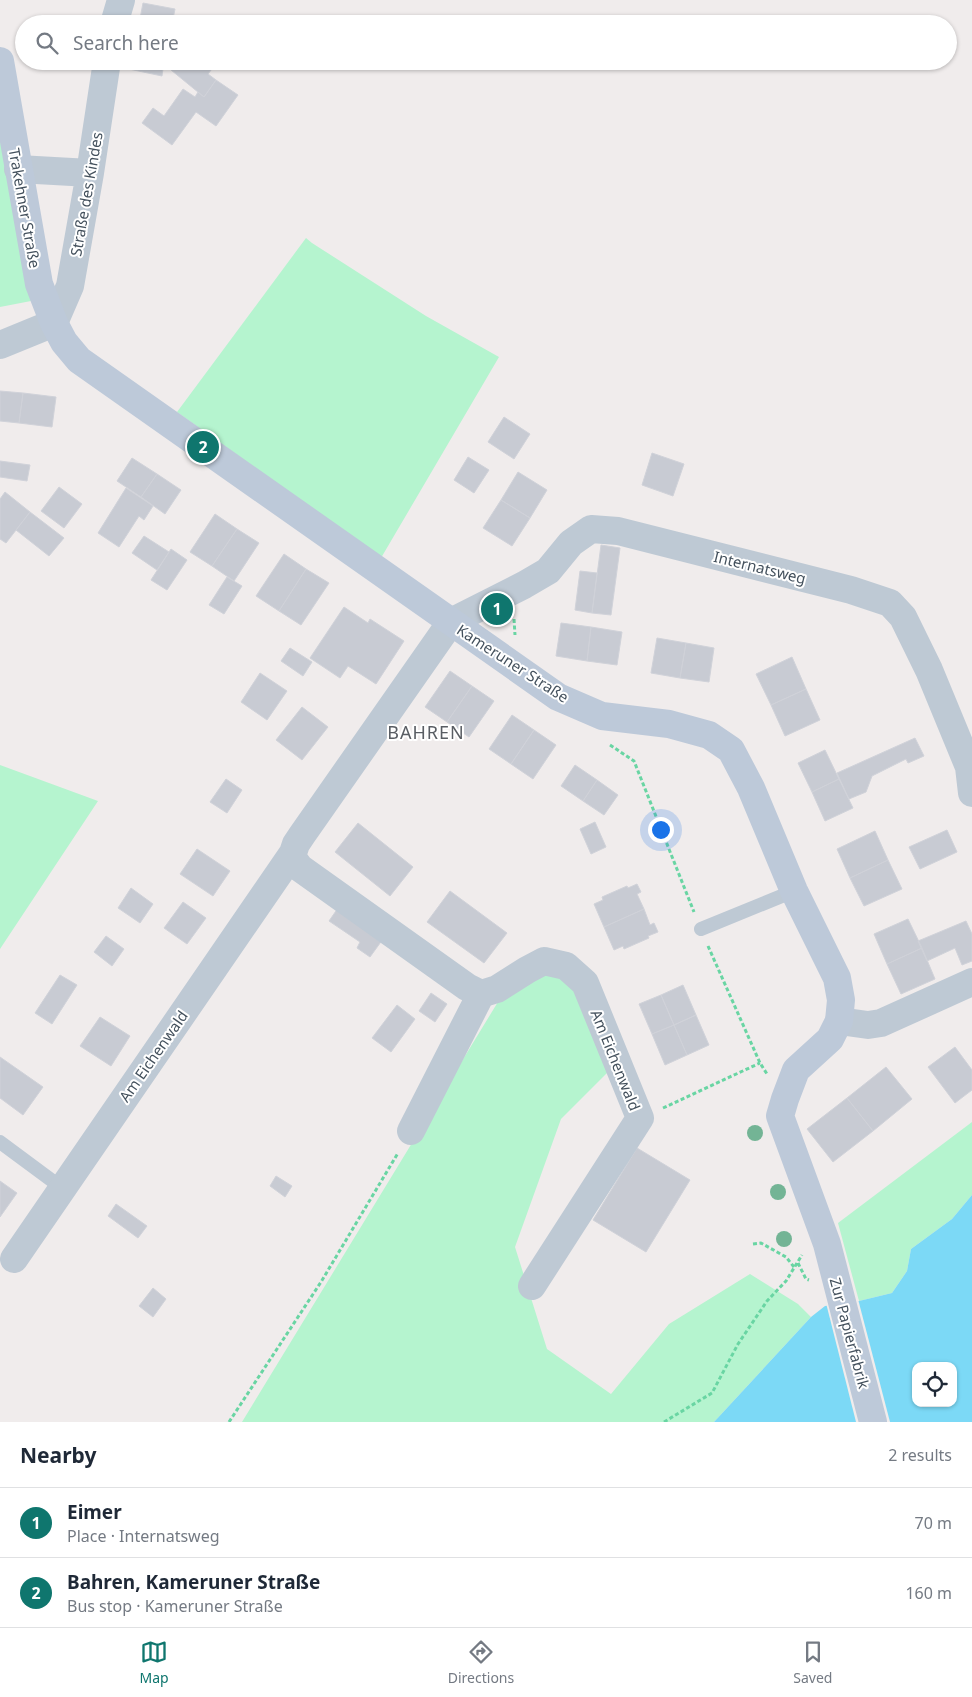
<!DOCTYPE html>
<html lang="en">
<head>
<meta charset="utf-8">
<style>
  :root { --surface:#fff; --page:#f2f2f3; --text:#1f2937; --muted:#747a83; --line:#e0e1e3; --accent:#0f766e }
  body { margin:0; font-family:"Noto Sans",sans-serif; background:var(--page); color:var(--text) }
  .controls { position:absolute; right:15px; bottom:15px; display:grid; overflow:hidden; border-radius:10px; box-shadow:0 1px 4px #0004 }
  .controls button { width:45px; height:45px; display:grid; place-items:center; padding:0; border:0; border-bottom:1px solid var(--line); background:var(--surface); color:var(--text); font:25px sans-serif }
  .you { position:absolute; left:660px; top:829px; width:18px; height:18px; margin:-12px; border:4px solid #fff; border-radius:50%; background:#1a73e8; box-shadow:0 0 0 8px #1a73e833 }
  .badge { display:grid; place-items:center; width:32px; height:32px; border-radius:50%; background:var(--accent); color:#fff; font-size:16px; font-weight:700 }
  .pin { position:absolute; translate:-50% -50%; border:2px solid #fff; box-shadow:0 1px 5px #0006 }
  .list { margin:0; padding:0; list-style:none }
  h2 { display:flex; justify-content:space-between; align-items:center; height:65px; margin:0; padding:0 20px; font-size:21px }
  h2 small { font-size:16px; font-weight:400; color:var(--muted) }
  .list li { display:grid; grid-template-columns:32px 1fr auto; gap:15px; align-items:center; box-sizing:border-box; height:70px; padding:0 20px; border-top:1px solid var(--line) }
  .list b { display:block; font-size:19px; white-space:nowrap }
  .list p { margin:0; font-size:16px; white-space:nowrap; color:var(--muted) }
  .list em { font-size:16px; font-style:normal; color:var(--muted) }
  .icon { flex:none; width:28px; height:28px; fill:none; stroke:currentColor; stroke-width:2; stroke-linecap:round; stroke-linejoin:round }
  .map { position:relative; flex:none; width:972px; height:1422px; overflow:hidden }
  .search { position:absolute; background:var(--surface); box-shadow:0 1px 4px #0004; left:15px; right:15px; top:15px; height:55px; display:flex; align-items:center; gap:12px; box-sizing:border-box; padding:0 18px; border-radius:28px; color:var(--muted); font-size:19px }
  .sheet { height:205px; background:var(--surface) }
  nav { display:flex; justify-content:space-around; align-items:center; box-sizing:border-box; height:70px; border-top:1px solid var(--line); background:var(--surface); font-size:14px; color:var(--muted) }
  nav a { display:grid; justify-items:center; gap:2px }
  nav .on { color:var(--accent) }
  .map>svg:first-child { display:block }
</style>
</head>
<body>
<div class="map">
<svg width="972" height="1422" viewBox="0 0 972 1422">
  <rect width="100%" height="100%" fill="#f0ecec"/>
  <path fill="#b5f4cf" d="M0 139 31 301 0 307Z
    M306 238 312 243 426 316 499 357 381 558 177 412Z
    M0 765 98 801 0 949Z
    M562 974 582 995 611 1069 561 1119 515 1247 547 1349 611 1394 669 1324 750 1274 798 1304 811 1317 714 1422H242L504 992 539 975Z
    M972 1122V1195L952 1219 911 1249 907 1271 892 1293 859 1301 838 1223Z"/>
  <path fill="#7cd9f6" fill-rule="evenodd" d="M972 1195V1422H714L811 1317 825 1306 859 1301 892 1293 907 1271 911 1249 952 1219ZM916 1366H953V1403H916Z"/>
  <path fill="#f0ecec" d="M858 1299 890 1422H856L826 1303Z"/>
  <path fill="#c8cbd3" stroke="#d0d2d9" d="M143 3 175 9 172 24H139Z
    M131 61H164L162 76 129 69Z
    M177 61H218L208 74 216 80 204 97 171 70Z
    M216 80 238 95 216 126 196 112 172 145 142 123 153 108 164 116 183 89 195 97 198 92 204 97Z
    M0 391 23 393 19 423 0 421Z
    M23 393 56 397 52 427 19 423Z
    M504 417 530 434 514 459 488 442Z
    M652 453 684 464 673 496 642 485Z
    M468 457 489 470 474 493 454 480Z
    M132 458 157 474 141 497 117 481Z
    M0 461 30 465 27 481 0 477Z
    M518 472 547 490 530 518 501 500Z
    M157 474 181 490 165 514 141 497Z
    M59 487 82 504 64 528 41 511Z
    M126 488 153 506 144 520 139 516 119 547 98 533Z
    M5 492 30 512 6 543 0 539V499Z
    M501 500 530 518 512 546 483 528Z
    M30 512 64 538 49 556 16 530Z
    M215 514 237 529 212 566 190 552Z
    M237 529 259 543 234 581 212 566Z
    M144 536 169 552 157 570 132 553Z
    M601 545 620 548 611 615 592 613Z
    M171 549 187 560 167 590 151 580Z
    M284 554 306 569 279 611 256 596Z
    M306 569 329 583 301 625 279 611Z
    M580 571 597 573 592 613 575 610Z
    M227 577 242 586 224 614 209 605Z
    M344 607 368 623 370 619 404 641 376 684 348 666 340 678 310 658Z
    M561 623 591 627 587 661 556 656Z
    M591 627 622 632 617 665 587 661Z
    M657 638 686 643 680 678 651 673Z
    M686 643 714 648 709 682 680 678Z
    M290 648 312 662 303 676 281 661Z
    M792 657 806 689 771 705 756 674Z
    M450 671 472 686 447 722 425 707Z
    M260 673 287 691 267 720 241 702Z
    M472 686 494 701 469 737 447 722Z
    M806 689 820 720 785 736 771 705Z
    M302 707 328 727 302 760 276 740Z
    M512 715 534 730 511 764 489 749Z
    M534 730 556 745 533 779 511 764Z
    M915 738 924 756 908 763 906 759 872 776 866 792 849 799 837 773Z
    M825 750 839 779 812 792 798 763Z
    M575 765 597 780 583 801 561 786Z
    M226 779 242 790 227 813 210 802Z
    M839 779 853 808 825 821 812 792Z
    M597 780 618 795 604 815 583 801Z
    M595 822 606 847 591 854 580 829Z
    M358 823 413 867 390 896 335 852Z
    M947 830 957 852 920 869 909 847Z
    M875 831 888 860 850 878 837 849Z
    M197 849 230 871 213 896 180 874Z
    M888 860 902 889 864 906 850 878Z
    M637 884 641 892 637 894 644 909 604 927 594 904 603 900 602 897 627 886 628 888Z
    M131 888 153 904 140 923 118 908Z
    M450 891 507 933 484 963 427 922Z
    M183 902 206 918 187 944 164 928Z
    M338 908 383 939 370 957 357 948 360 942 329 921Z
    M644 909 650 925 654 923 658 932 648 936 649 938 624 949 623 946 614 950 604 927Z
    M908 919 922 948 887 964 874 934Z
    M966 921 972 934V961L962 965 955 948 927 961 918 941Z
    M106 936 124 949 112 966 94 952Z
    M922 948 935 979 901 994 887 964Z
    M60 975 77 985 52 1024 35 1013Z
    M683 985 696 1015 674 1025 661 995Z
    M431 993 447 1004 435 1022 419 1011Z
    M661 995 674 1025 652 1034 639 1004Z
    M397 1005 415 1019 391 1052 372 1038Z
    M696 1015 709 1045 687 1055 674 1025Z
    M100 1017 130 1036 111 1066 80 1046Z
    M674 1025 687 1055 665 1065 652 1034Z
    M955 1047 972 1070V1090L955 1103 928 1067Z
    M0 1057 43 1087 23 1115 0 1098Z
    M886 1067 912 1099 873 1131 847 1098Z
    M847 1098 873 1131 833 1162 807 1129Z
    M637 1148 690 1180 646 1252 593 1220Z
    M276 1176 292 1186 285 1197 270 1186Z
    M0 1181 17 1193 0 1217Z
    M116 1204 147 1226 138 1238 108 1216Z
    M153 1288 166 1299 153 1317 139 1306Z"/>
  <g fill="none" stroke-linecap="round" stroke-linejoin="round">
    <path stroke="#69d5a3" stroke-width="3" stroke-dasharray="4 2.5" stroke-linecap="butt" d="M514 619 515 635
      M610 745 634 761 694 912
      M708 946 760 1063 767 1074
      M663 1108 760 1063
      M753 1244 761 1243 786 1257 794 1267
      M798 1263 806 1279 809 1280
      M229 1422 321 1282 398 1153
      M664 1422 712 1393 738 1344 767 1301 786 1281 802 1255"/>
    <path stroke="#bec9d4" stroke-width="14" d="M701 929 794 891
      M0 1142 62 1188"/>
    <path stroke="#bec9d4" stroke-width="28" d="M114 24 121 0
      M18 169 90 173
      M0 345 54 323 70 286 90 173 107 61
      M293 853 294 860 300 868 467 987 481 994
      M839 1021 868 1025 881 1023 972 982
      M411 1131 481 994 497 989 527 970 544 961 566 966 585 983 640 1118 532 1286
      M14 1259 293 853 296 844 302 835 451 622 524 585 548 571 571 543 591 529 618 531 851 590 890 603 903 617 929 670 969 767 972 793"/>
    <path stroke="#bdc9d9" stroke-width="28" d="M0 61 39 284 54 323 64 342 79 360 558 697 602 716 669 724 709 735 731 750 751 788 794 891 837 978 841 1000 839 1021 830 1039 796 1070 785 1099 780 1116 827 1244 873 1422"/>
  </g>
  <g fill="#73b495">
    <circle cx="755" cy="1133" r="8"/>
    <circle cx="778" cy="1192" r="8"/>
    <circle cx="784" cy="1239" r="8"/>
  </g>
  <g text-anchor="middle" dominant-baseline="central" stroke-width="4" stroke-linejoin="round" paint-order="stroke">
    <g font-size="15" fill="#43505c" stroke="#fff">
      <text transform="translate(86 194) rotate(-80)">Straße des Kindes</text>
      <text transform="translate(25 208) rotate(80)">Trakehner Straße</text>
      <text transform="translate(760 567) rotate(14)">Internatsweg</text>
      <text transform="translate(513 663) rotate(33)">Kameruner Straße</text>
      <text transform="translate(153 1056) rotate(-55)">Am Eichenwald</text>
      <text transform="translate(616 1060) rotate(68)">Am Eichenwald</text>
      <text transform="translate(850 1333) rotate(75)">Zur Papierfabrik</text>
    </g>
    <g font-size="18" letter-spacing="1" fill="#595d63" stroke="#fff">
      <text x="426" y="732">BAHREN</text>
    </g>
  </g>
</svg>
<div class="controls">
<button><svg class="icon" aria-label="locate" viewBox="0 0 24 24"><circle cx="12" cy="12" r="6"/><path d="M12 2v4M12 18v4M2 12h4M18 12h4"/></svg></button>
</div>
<div class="you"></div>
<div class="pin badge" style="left:497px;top:609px">1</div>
<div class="pin badge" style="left:203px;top:447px">2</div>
<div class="search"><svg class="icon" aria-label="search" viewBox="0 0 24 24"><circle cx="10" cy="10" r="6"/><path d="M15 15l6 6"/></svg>Search here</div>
</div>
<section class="sheet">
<h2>Nearby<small>2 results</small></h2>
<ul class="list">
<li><span class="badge">1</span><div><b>Eimer</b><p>Place · Internatsweg</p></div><em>70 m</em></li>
<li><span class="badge">2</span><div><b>Bahren, Kameruner Straße</b><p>Bus stop · Kameruner Straße</p></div><em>160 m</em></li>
</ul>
</section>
<nav>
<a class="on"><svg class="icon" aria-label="map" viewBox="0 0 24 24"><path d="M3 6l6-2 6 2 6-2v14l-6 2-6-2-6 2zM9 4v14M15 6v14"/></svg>Map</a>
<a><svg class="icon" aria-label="directions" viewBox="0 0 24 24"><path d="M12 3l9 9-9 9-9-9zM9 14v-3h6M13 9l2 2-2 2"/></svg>Directions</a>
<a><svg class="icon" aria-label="saved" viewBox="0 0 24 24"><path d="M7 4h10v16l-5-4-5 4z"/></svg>Saved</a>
</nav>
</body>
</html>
